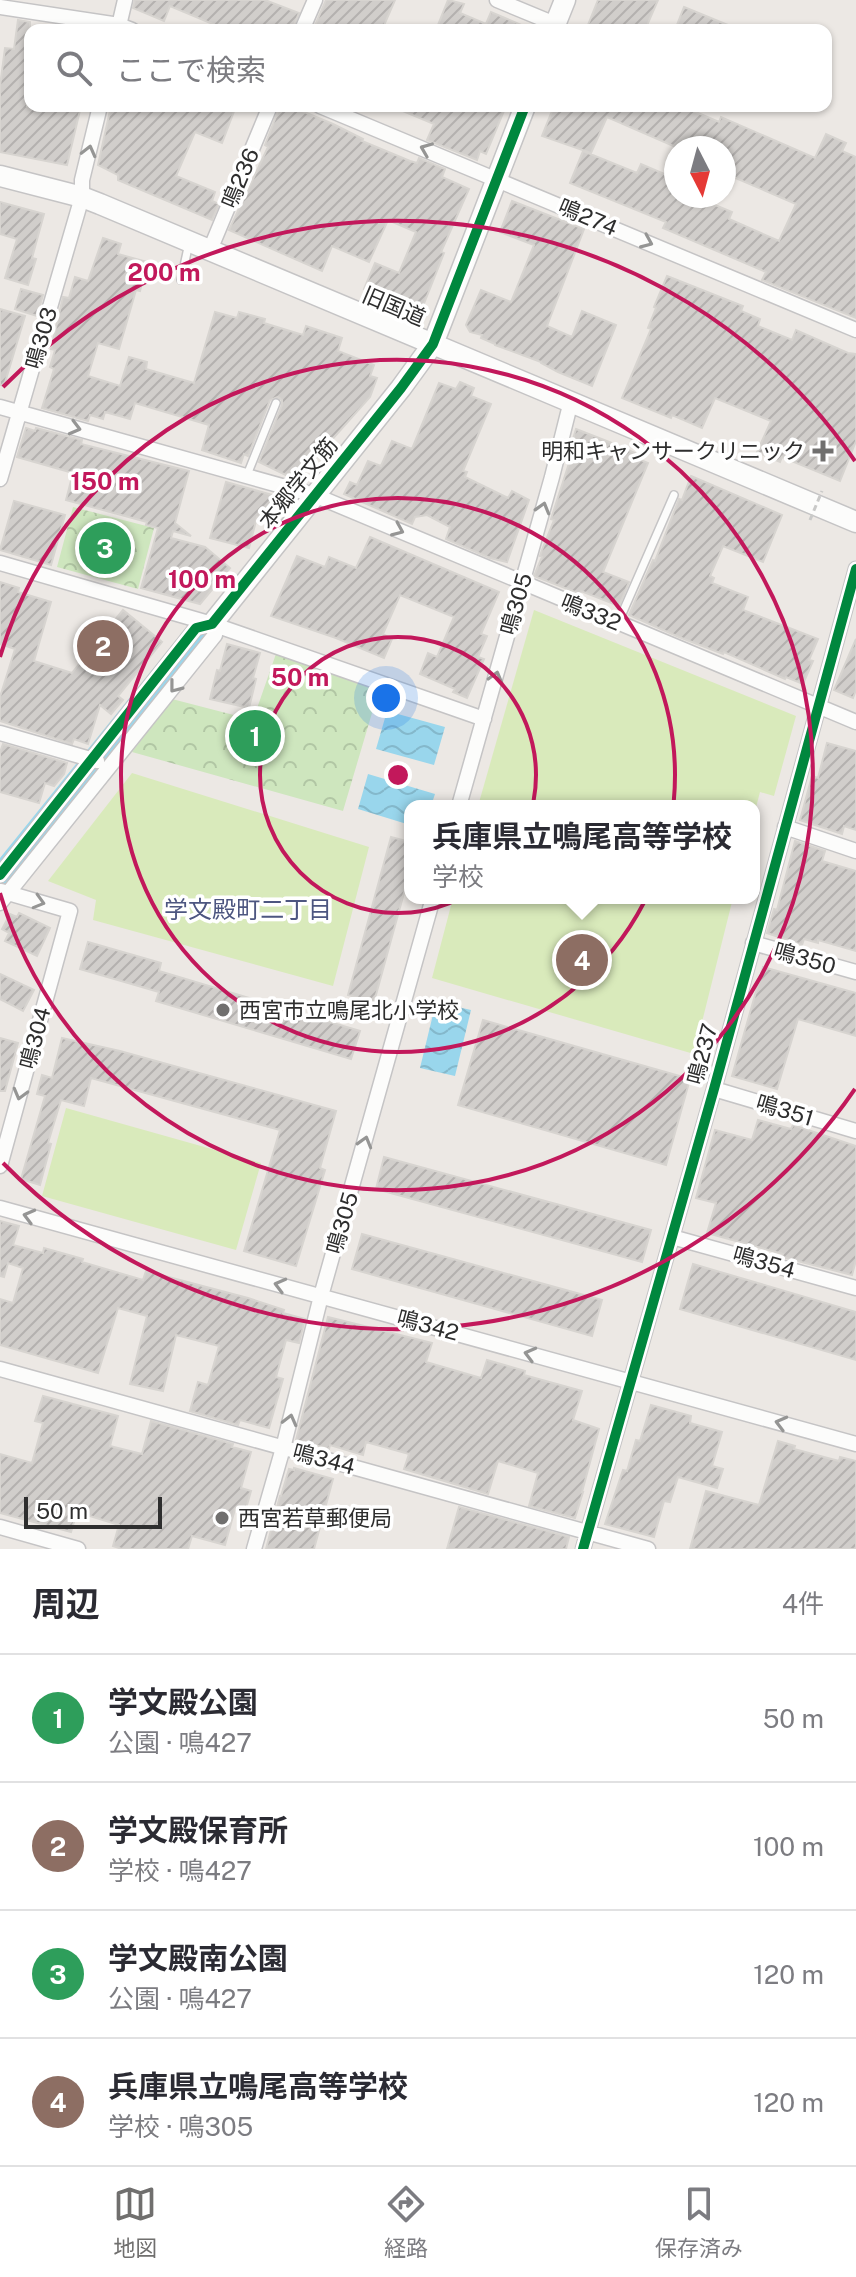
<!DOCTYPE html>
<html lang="ja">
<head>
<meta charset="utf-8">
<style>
  :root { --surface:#fff; --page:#f2f2f3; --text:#2b2b33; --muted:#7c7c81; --line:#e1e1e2; --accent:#706f6e }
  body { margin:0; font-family:"Public Sans","Noto Sans JP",sans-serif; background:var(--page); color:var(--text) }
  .compass { position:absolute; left:664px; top:136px; width:72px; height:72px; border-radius:50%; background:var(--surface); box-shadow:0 2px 6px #0004; rotate:174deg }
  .scale { position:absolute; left:24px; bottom:20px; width:138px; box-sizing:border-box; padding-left:8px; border:4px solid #2e2e2e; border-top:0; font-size:22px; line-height:28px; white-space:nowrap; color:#2e2e2e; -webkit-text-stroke:6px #fff; paint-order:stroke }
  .you { position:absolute; left:386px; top:698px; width:28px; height:28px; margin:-20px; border:6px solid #fff; border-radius:50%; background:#1a73e8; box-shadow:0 0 0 12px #1a73e833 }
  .badge { display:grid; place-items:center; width:52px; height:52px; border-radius:50%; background:var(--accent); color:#fff; font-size:26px; font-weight:700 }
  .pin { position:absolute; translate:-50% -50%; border:4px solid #fff; box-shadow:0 2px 8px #0006 }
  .popup { position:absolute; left:404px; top:800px; width:356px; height:104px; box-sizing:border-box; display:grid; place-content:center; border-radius:16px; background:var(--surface); filter:drop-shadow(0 2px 6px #0005); font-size:26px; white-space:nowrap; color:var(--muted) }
  .popup b { font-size:30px; color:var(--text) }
  .popup::after { content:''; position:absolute; left:50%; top:100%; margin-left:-16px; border:16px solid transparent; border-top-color:var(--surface) }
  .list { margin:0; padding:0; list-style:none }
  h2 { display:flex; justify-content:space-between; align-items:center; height:104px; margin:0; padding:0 32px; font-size:34px }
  h2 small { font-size:26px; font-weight:400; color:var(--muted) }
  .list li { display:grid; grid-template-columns:52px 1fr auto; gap:24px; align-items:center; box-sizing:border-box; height:128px; padding:0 32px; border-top:2px solid var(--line) }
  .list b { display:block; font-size:30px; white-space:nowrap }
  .list p { margin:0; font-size:26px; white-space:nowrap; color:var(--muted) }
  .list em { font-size:26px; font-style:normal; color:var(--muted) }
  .icon { flex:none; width:44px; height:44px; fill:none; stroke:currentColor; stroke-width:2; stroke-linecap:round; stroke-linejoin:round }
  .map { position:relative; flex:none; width:856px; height:1549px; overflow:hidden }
  .search { position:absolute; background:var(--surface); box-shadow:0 2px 6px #0004; left:24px; right:24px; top:24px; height:88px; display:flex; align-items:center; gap:20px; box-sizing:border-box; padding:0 28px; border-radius:16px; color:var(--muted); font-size:30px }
  .sheet { height:616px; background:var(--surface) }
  nav { display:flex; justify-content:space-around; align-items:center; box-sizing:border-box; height:112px; border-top:2px solid var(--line); background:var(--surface); font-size:22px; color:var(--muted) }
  nav a { display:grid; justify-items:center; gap:4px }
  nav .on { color:var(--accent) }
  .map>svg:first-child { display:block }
</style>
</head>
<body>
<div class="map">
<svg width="856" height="1549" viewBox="0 0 856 1549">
  <defs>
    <pattern id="forest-crowns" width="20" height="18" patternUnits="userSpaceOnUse" patternTransform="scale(2)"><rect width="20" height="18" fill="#cee6be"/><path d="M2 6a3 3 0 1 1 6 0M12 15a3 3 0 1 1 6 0" fill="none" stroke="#b1c6a4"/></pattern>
    <pattern id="water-waves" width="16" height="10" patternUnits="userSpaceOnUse" patternTransform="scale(2)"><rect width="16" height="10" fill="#99d6ec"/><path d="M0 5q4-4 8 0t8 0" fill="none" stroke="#84b8cb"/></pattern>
    <pattern id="building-hatch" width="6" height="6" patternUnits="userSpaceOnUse" patternTransform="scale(2)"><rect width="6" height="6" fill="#d1cecb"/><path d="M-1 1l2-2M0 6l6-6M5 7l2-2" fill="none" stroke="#b4b1af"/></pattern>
  </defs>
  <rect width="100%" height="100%" fill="#ece8e4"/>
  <path fill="url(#forest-crowns)" d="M73 507 154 528 138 589 57 567Z
    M278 648 380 686 343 811 132 752 172 699 253 720Z"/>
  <path fill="#d9eabb" d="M534 610 796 716 774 796 760 792 754 815V806H478Z
    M132 773 369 847 333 986 93 920 96 900 48 881Z
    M453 898H733L694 1054 432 978Z
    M66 1108 261 1163 236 1250 42 1196Z"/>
  <path fill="url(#water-waves)" d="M387 711 445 727 434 765 376 749Z
    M368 774 435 794 431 806H410V825L358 809Z
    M436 1002 471 1010 455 1076 420 1068Z"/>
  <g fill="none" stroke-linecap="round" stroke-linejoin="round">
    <path stroke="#99d6ec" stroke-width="34" d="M0 885 203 634"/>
  </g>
  <path fill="url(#building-hatch)" stroke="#d7d4d0" stroke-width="2" d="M135 0H265L299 13 292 30H219L220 27 170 6 164 21 133 8Z
    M326 0H395L382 30H313Z
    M448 0 464 4 460 13 486 24 491 12 533 30H436Z
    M598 0H658L645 30H586Z
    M684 7 740 30H675Z
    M18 20 30 22V87L27 106H81L67 165 0 152V86L5 48 14 49Z
    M111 106H236L222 143 195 132 176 176 215 192 212 201 219 204 212 220 118 180V175L98 165Z
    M280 106H290L333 124 363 139 362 141 410 161 417 163 419 158 445 169 442 177 469 189 441 252 444 253 423 306 412 310 364 289 375 263 399 273 416 232 388 220 369 262 332 246 322 271 229 230 268 147 265 145Z
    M391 106H506L486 154 480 151 477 160 427 140 434 124Z
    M554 106H682L719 122 721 117 815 158 826 134 846 143 842 151 856 157V318L762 280 766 272 663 228 666 222 570 183 583 151 637 173 641 164 676 179V196H705L703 200 732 212 729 219 779 241 796 204 724 173V148H678L607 117 591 153 542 136Z
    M512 201 584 229 547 326 572 337 582 311 616 325 592 386 558 372 541 363V362L495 345V344L481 338 482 335 470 332 466 325 481 290 511 302 534 245 500 232Z
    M0 202 44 214 32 258 36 259 28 285 5 278 17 239 0 234Z
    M103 238 121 244 118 254 147 262 140 291 136 290 119 349 98 343 88 376 120 386 129 357 147 362 146 369 194 383 215 312 237 318 239 312 265 319 264 323 303 335 306 326 342 338 338 351 374 365 370 376 377 378 370 397 296 480 259 462 282 405V400L278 397 270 400 248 456 244 454 241 463 202 450 209 425 135 403 130 419 105 412 103 419 90 415 88 421 42 408 54 369 50 367 55 350 51 349 63 297 69 298 75 277 88 281Z
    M667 276 743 306 741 311 760 319 758 326 792 340 796 330 848 353 856 354V441L840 481 782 457 780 462 757 452 771 421 715 398 702 428 672 415 671 418 622 398 651 329 648 328 656 308 654 307Z
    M21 289 43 295 37 316 15 309Z
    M0 309 25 316 4 386 0 385Z
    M460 382 474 388 471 396 491 404 463 471 467 472 465 477 508 498 512 491 529 500 507 562 490 558 446 539 450 527 427 515 415 517 412 524 344 494 350 482 357 485 368 461 381 466 392 441 412 449 439 383 456 389Z
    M26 428 35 431 36 428 82 440 81 444 189 471 175 523 191 536 173 531 171 538 205 547 230 568 200 604 141 588 158 528 146 525 147 522 66 500 73 473 17 457Z
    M576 429 622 447 637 454 636 458 648 463 603 572 629 582 619 606 581 591 580 594 534 576 542 557 540 556 542 550 554 520 551 519 572 454 569 452Z
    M691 476 782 515 763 562 723 546 710 576 714 578 712 583 748 597 743 610 818 639 809 660 813 661 803 684 786 677 785 679 724 652 723 654 679 637 629 615 653 560 655 561 679 499 682 500Z
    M226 482 276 496 269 520 257 517 249 548 210 538Z
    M14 501 65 515 51 565 0 550Z
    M370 537 499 592 481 634 487 636 478 657 484 659 467 698 453 692 455 689 420 674 428 653 437 657 454 617 400 595 383 634 392 639 384 658 336 638 271 616 297 556 325 567 329 557 356 568Z
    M0 582 19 588 18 592 51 602 34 661 72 673 123 610 162 642 118 696 123 700 111 714 100 705 88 744 74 739 72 744 0 721V697L15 649 0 644Z
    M856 639V690L853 698 834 690Z
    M227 644 260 653 253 678 256 679 249 708 210 699 217 670 220 671Z
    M827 743 856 751V830L844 826 842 834 800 820 812 776 818 778Z
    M3 744 67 763 64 774 54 786 45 783 39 803 0 792V752Z
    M391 837 410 842V871L374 1002 348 995Z
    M795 841 825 851 822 861 856 871V951L818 940V943L804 939 802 945 767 933 774 909 777 910Z
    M19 913 50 928 37 956 5 941 9 933 2 929 10 914 17 917Z
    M88 942 161 963 159 971 360 1031 351 1059 156 1001 159 992 80 969Z
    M763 967 856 993V1036L798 1019 777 1089 732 1076Z
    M0 974 34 990 23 1011 0 999Z
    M483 1020 690 1079 666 1165 458 1105Z
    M0 1038 18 1043 5 1091H0Z
    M62 1038 120 1051 336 1111 320 1168 325 1170 296 1266 244 1251 280 1130 91 1078 84 1106 61 1100 48 1143 51 1144 40 1185 21 1179 45 1096 37 1094 42 1075 52 1078Z
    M758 1120 791 1129 793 1125 856 1146V1260L852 1275 782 1257 783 1254 707 1233 716 1203 696 1198 715 1130 752 1140Z
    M384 1157 651 1230 642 1262 376 1189Z
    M0 1221 19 1226 13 1245 43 1253 44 1248 83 1259 82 1262 143 1280 146 1271 248 1298 284 1310 283 1313 305 1319 299 1343 286 1340 276 1377 283 1379 269 1428 240 1420 238 1425 190 1411 198 1382 208 1385 219 1346 176 1335 163 1391 130 1384 147 1316 118 1308 98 1373 0 1345V1299L13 1303 23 1268 8 1263 4 1277 0 1276Z
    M362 1234 602 1300 592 1336 352 1269Z
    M693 1264 856 1312V1360L680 1309Z
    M328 1317 432 1343 426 1362 481 1378 487 1360 525 1371 524 1375 582 1391 573 1420 599 1429 582 1492H583L575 1518 529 1506 538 1473 498 1461 488 1494 404 1469 409 1454 366 1442 363 1455 330 1445 329 1449 296 1440Z
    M43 1396 118 1416 110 1446 142 1454 151 1421 233 1444 232 1447 251 1452 241 1488 251 1491 245 1512 235 1509 225 1545 192 1536 188 1549H122L113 1546 119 1525 77 1512 71 1532 0 1513V1454L32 1463 43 1423 35 1421Z
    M651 1405 691 1416 690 1423 722 1432 712 1466 723 1469 717 1488 678 1477 670 1502 664 1501 654 1537 605 1524 623 1470 627 1471 636 1440 640 1441Z
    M778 1441 795 1446 794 1449 839 1461 840 1457 856 1461V1549H690L706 1491 759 1505Z
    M294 1468 333 1479 314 1549H266L280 1496H281L289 1469 294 1470Z
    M459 1507 569 1537 566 1549H447Z"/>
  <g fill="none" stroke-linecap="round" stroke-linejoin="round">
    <defs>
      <path id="lane" d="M181 280 189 243
        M247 475 276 403
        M618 623 674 495"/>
      <path id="street" d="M497 0 555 24
        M0 7 119 25 132 30
        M118 30 125 0
        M302 30 315 0
        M320 106 856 330
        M210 250 270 106
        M0 407 314 495 856 722
        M0 479 82 197V180L100 106
        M0 563 212 624 484 719
        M0 733 97 761
        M459 806 552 477 571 401
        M785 827 856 851
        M0 875 196 628 211 624
        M0 903 215 635 212 624
        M753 943 856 972
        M714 1089 856 1131
        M0 1166 70 911 1 891
        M0 1208 856 1444
        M672 1237 856 1288
        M0 1369 648 1549
        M0 1527 78 1549
        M254 1549 283 1448 321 1296 433 898
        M583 1549 714 1089 856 569"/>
      <path id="secondary" d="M553 30 565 0
        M0 176 82 197 100 204 856 522
        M212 624 401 388 433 344 525 106"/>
    </defs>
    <use href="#lane" stroke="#c5c4c5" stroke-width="10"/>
    <use href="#street" stroke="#c5c4c5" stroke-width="17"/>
    <use href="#secondary" stroke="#c5c4c5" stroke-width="23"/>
    <use href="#lane" stroke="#fcfcfb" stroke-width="7"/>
    <use href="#street" stroke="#fcfcfb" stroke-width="14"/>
    <use href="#secondary" stroke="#fcfcfb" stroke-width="20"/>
    <path stroke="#c9c9c8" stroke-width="3" stroke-dasharray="6 4" stroke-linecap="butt" d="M810 520 822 491"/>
    <defs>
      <path id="cycleway" d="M0 875 196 628 212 624 401 388 433 344 525 106
        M583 1549 714 1089 856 569"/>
    </defs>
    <use href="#cycleway" stroke="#fff" stroke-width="15"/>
    <use href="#cycleway" stroke="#00873e" stroke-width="10"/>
  </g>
  <defs><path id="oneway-chevron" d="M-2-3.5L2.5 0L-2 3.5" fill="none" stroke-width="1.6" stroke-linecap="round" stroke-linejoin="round" transform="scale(2)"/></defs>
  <g stroke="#959594">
    <use href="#oneway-chevron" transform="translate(426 149) rotate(-158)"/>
    <use href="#oneway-chevron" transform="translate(89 151) rotate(-76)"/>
    <use href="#oneway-chevron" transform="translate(647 242) rotate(23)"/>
    <use href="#oneway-chevron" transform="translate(75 428) rotate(15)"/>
    <use href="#oneway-chevron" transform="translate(543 508) rotate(-74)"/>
    <use href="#oneway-chevron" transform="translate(398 530) rotate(23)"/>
    <use href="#oneway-chevron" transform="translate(496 677) rotate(-75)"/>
    <use href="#oneway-chevron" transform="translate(175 687) rotate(128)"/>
    <use href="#oneway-chevron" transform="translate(39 902) rotate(16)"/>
    <use href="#oneway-chevron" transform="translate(20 1094) rotate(105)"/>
    <use href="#oneway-chevron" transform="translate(365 1142) rotate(-74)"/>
    <use href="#oneway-chevron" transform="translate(29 1216) rotate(-165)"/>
    <use href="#oneway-chevron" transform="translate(280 1285) rotate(-165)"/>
    <use href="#oneway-chevron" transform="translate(530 1354) rotate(-165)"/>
    <use href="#oneway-chevron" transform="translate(290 1420) rotate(-76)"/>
    <use href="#oneway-chevron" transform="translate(781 1423) rotate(-165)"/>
  </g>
  <g fill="none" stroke="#c2185b" stroke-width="4">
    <circle cx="398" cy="775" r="138"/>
    <circle cx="398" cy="775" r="277"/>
    <path d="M0 657A415 415 0 1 1 0 893"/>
    <path d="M855 1089A554 554 0 0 1 3 1163M3 387A554 554 0 0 1 855 461"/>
  </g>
  <g fill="#706f6e" stroke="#fff" stroke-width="3">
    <path d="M819 439h8v8h8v8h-8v8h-8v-8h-8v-8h8z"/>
    <circle cx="223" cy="1010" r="8"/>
    <circle cx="222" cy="1518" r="8"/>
  </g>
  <g text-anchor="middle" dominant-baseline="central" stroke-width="7" stroke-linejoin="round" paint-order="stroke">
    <g font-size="22" fill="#2e2e2e" stroke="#fff">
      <text transform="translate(240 178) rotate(-67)">鳴236</text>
      <text transform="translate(588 217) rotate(23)">鳴274</text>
      <text transform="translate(394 306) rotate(23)">旧国道</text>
      <text transform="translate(41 338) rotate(-74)">鳴303</text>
      <text transform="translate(298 483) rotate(-51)">本郷学文筋</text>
      <text transform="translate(516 604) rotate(-74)">鳴305</text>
      <text transform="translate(591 612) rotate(22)">鳴332</text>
      <text transform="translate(805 958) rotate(16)">鳴350</text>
      <text transform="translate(35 1038) rotate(-75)">鳴304</text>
      <text transform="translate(702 1054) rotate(-75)">鳴237</text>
      <text transform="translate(785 1110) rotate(17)">鳴351</text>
      <text transform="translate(342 1223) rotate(-74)">鳴305</text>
      <text transform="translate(764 1262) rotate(16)">鳴354</text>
      <text transform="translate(428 1325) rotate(15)">鳴342</text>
      <text transform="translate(324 1459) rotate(15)">鳴344</text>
    </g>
    <g font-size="22" fill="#2e2e2e" stroke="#fff" text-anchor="start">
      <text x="805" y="451" text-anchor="end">明和キャンサークリニック</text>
      <text x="239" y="1010">西宮市立鳴尾北小学校</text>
      <text x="238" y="1518">西宮若草郵便局</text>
    </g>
    <g font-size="24" fill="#4d5680" stroke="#fff">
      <text x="248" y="909">学文殿町二丁目</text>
    </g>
  </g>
  <circle cx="398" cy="775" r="12" fill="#c2185b" stroke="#fff" stroke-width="4"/>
  <g font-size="24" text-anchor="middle" font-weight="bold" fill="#c2185b" stroke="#fff" stroke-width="7" stroke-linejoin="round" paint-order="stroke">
    <text x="164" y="281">200 m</text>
    <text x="105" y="490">150 m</text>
    <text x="202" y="588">100 m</text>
    <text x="300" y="686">50 m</text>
  </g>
</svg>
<svg class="compass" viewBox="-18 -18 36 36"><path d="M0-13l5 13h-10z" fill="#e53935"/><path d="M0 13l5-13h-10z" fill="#7c7c81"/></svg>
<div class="scale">50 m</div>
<div class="you"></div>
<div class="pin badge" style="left:255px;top:736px;background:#2e9e5b">1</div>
<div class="pin badge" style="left:103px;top:646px;background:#8d6e63">2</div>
<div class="pin badge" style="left:105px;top:548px;background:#2e9e5b">3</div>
<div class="pin badge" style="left:582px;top:960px;background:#8d6e63">4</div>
<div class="popup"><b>兵庫県立鳴尾高等学校</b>学校</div>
<div class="search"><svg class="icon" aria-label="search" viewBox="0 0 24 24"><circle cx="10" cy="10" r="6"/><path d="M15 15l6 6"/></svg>ここで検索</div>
</div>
<section class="sheet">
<h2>周辺<small>4件</small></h2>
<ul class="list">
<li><span class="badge" style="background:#2e9e5b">1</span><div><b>学文殿公園</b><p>公園 · 鳴427</p></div><em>50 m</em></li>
<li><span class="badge" style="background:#8d6e63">2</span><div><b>学文殿保育所</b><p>学校 · 鳴427</p></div><em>100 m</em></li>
<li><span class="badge" style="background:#2e9e5b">3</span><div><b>学文殿南公園</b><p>公園 · 鳴427</p></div><em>120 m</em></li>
<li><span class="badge" style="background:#8d6e63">4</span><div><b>兵庫県立鳴尾高等学校</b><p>学校 · 鳴305</p></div><em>120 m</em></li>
</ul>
</section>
<nav>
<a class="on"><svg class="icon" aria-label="map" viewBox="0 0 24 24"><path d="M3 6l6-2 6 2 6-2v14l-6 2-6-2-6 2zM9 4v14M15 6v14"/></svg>地図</a>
<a><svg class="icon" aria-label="directions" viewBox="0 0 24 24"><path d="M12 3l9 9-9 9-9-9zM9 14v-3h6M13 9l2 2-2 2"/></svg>経路</a>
<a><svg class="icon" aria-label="saved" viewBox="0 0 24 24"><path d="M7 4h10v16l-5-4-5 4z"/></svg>保存済み</a>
</nav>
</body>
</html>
